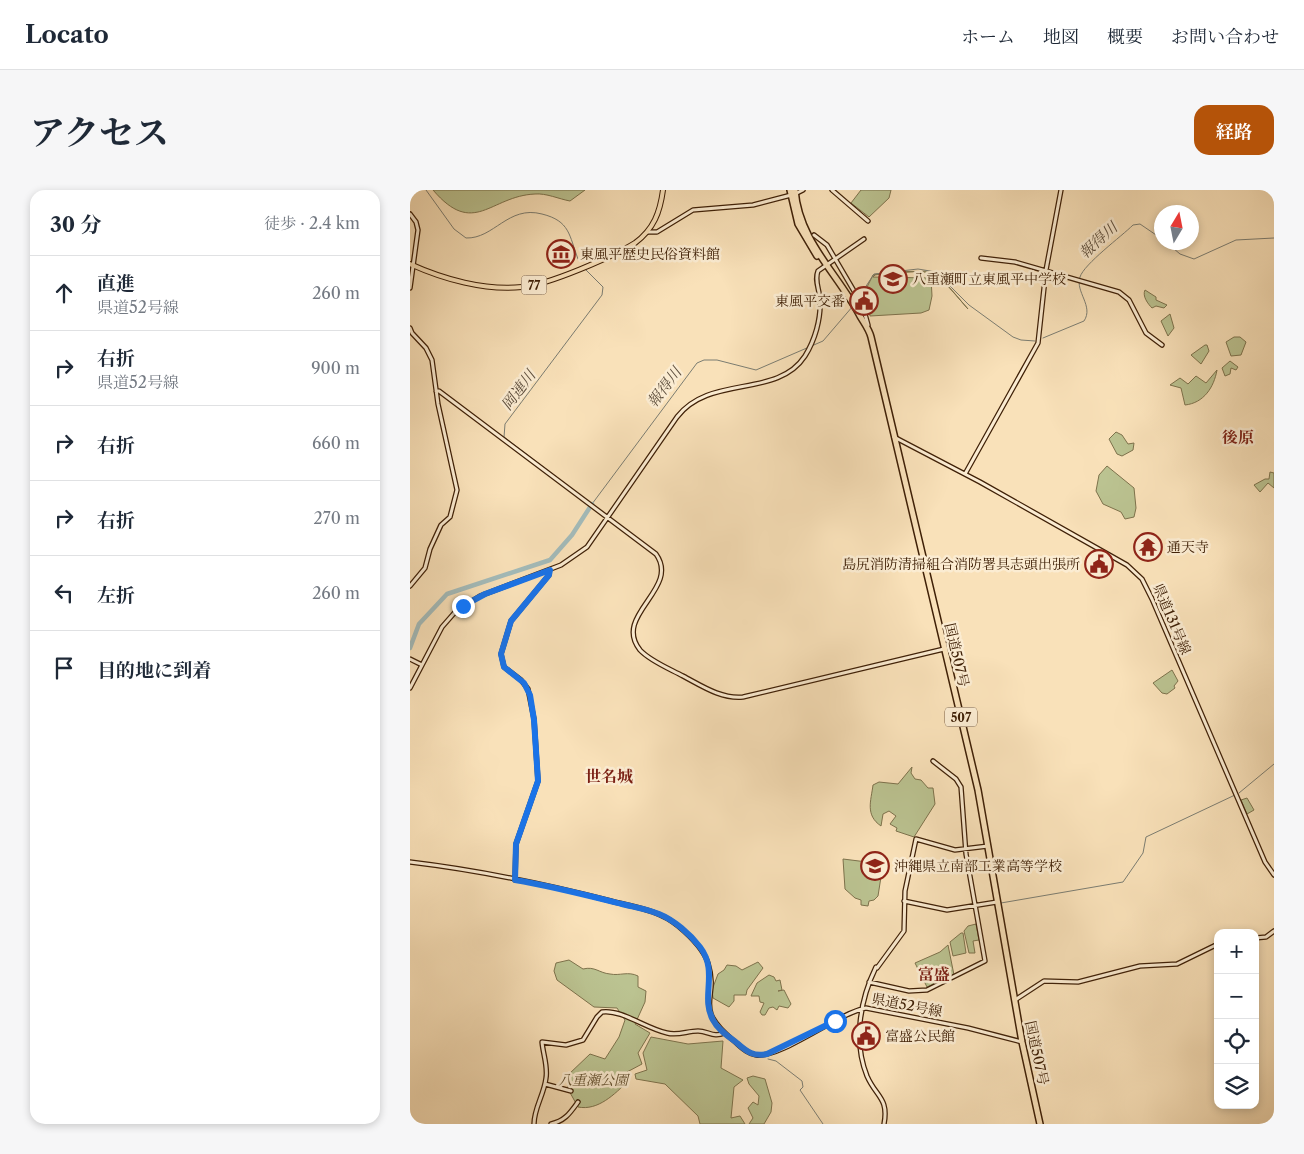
<!DOCTYPE html>
<html lang="ja">
<head>
<meta charset="utf-8">
<style>
  :root { --surface:#fff; --page:#f6f6f7; --text:#1f2937; --muted:#747a83; --line:#e0e1e3; --accent:#b45309 }
  body { margin:0; font-family:"Libre Caslon Text","Noto Serif JP",serif; background:var(--page); color:var(--text) }
  .controls { position:absolute; right:15px; bottom:15px; display:grid; overflow:hidden; border-radius:10px; box-shadow:0 2px 8px #0003 }
  .controls button { width:45px; height:45px; display:grid; place-items:center; padding:0; border:0; border-bottom:1px solid var(--line); background:var(--surface); color:var(--text); font:25px sans-serif }
  .compass { position:absolute; left:744px; top:15px; width:45px; height:45px; border-radius:50%; background:var(--surface); box-shadow:0 2px 8px #0003; rotate:10deg }
  .stop { position:absolute; width:15px; height:15px; margin:-11px; border:4px solid #1a73e8; border-radius:50%; background:#fff }
  .stop.end { background:#1a73e8; border-color:#fff; box-shadow:0 1px 5px #0008 }
  .list { margin:0; padding:0; list-style:none }
  h2 { display:flex; justify-content:space-between; align-items:center; height:65px; margin:0; padding:0 20px; font-size:21px }
  h2 small { font-size:16px; font-weight:400; color:var(--muted) }
  .list li { display:grid; grid-template-columns:32px 1fr auto; gap:15px; align-items:center; box-sizing:border-box; height:75px; padding:0 20px; border-top:1px solid var(--line) }
  .list b { display:block; font-size:19px; white-space:nowrap }
  .list p { margin:0; font-size:16px; white-space:nowrap; color:var(--muted) }
  .list em { font-size:16px; font-style:normal; color:var(--muted) }
  .icon { flex:none; width:28px; height:28px; fill:none; stroke:currentColor; stroke-width:2; stroke-linecap:round; stroke-linejoin:round }
  .map { position:relative; flex:none; width:864px; height:934px; overflow:hidden; border-radius:15px }
  header { display:flex; align-items:center; gap:30px; box-sizing:border-box; height:70px; padding:0 25px; background:var(--surface); border-bottom:1px solid var(--line) }
  header strong { font-size:24px }
  nav { display:flex; gap:28px; margin-inline-start:auto; font-size:18px }
  .intro { display:flex; align-items:center; justify-content:space-between; box-sizing:border-box; height:120px; padding:0 30px }
  h1 { margin:0; font-size:35px }
  .button { padding:12px 22px; border-radius:15px; background:var(--accent); color:#fff; font-size:18px; font-weight:700 }
  main { display:flex; gap:30px; padding:0 30px }
  aside { flex:1; background:var(--surface); border-radius:15px; box-shadow:0 2px 8px #0003 }
  .map>svg:first-child { display:block }
</style>
</head>
<body>
<header>
<strong>Locato</strong>
<nav><a>ホーム</a><a>地図</a><a>概要</a><a>お問い合わせ</a></nav>
</header>
<div class="intro"><h1>アクセス</h1><a class="button">経路</a></div>
<main>
<aside>
<h2>30 分<small>徒歩 · 2.4 km</small></h2>
<ul class="list">
<li><svg class="icon" aria-label="ahead" viewBox="0 0 24 24"><path d="M12 20V5M6 11l6-6 6 6"/></svg><div><b>直進</b><p>県道52号線</p></div><em>260 m</em></li>
<li><svg class="icon" aria-label="right" viewBox="0 0 24 24"><path d="M7 20v-9h11M14 6l5 5-5 5"/></svg><div><b>右折</b><p>県道52号線</p></div><em>900 m</em></li>
<li><svg class="icon" aria-label="right" viewBox="0 0 24 24"><path d="M7 20v-9h11M14 6l5 5-5 5"/></svg><div><b>右折</b></div><em>660 m</em></li>
<li><svg class="icon" aria-label="right" viewBox="0 0 24 24"><path d="M7 20v-9h11M14 6l5 5-5 5"/></svg><div><b>右折</b></div><em>270 m</em></li>
<li><svg class="icon" aria-label="left" viewBox="0 0 24 24"><path d="M17 20v-9H6M10 6l-5 5 5 5"/></svg><div><b>左折</b></div><em>260 m</em></li>
<li><svg class="icon" aria-label="arrive" viewBox="0 0 24 24"><path d="M6 21V4h12l-3 4 3 4H6"/></svg><div><b>目的地に到着</b></div></li>
</ul>
</aside>
<div class="map">
<svg width="864" height="934" viewBox="0 0 864 934">
  <rect width="100%" height="100%" fill="#f9e1b9"/>
  <filter id="stains"><feTurbulence type="fractalNoise" baseFrequency=".004" numOctaves="4"/><feColorMatrix values="0 0 0 0 .2 0 0 0 0 .09 0 0 0 0 .02 0 0 0 .5 -.17"/></filter>
  <radialGradient id="worn" r=".72"><stop offset=".6" stop-color="#630" stop-opacity="0"/><stop offset="1" stop-color="#630" stop-opacity=".3"/></radialGradient>
  <path fill="#bbc391" stroke="#7d724c" d="M23 0H175L160 11C149 9 136 3 125 4 80 6 64 48 23 0Z
    M451 0H481L479 8 459 27 441 13Z
    M517 81 530 87 558 119C548 108 537 92 524 85 513 78 479 83 465 85L463 87 521 88 522 106 519 120 511 123 460 126 456 105 452 109 453 113 451 109 463 85 467 84Z
    M735 100 746 107V110L757 115 754 118 746 116 742 118C738 114 732 106 735 100Z
    M760 124 764 138 758 146 751 131Z
    M824 147H830L836 152 831 165 821 166 816 152Z
    M795 155H797L799 161 791 174 781 165Z
    M820 171 828 177 826 180 821 178 820 184 815 186 812 178Z
    M807 180C804 197 794 213 775 215L771 198 760 195 770 188 778 194 786 186 796 193Z
    M706 242 712 245 718 254 724 253 723 260 712 266 707 264 699 249Z
    M697 276 724 298 726 318 724 327 715 329 711 322 693 314 686 301 689 285Z
    M860 282 864 283V298L858 293 850 302 844 295 855 289H859Z
    M762 480 768 491 764 496 765 498 757 504 752 503 743 493Z
    M502 577 501 583 505 589 511 590 518 598H523L525 614 504 647 486 641 487 638 480 634 486 626 479 621 473 624 471 636C455 625 461 611 463 595L469 592 488 594Z
    M837 608 844 620 837 624 831 610Z
    M433 669 473 674 468 706 464 710 459 711 458 716 451 715V710L445 708 435 699Z
    M566 734 569 750 563 751 565 763H559L554 741 558 736Z
    M551 743H553L556 763 543 766 540 752Z
    M538 755 544 785 517 797 505 773 530 762Z
    M159 770 173 779C185 776 189 783 200 784 210 786 218 781 228 786V797L236 801 235 812 225 834 240 843 228 863 232 874 217 882 218 891C205 904 188 921 168 917L158 899V885L180 864 195 869 209 847 215 830 207 818 184 817 147 790 144 781 146 773Z
    M348 772 353 778 337 800 336 805H324V811L319 817 303 808 302 800 308 784 314 780 317 775 326 776 332 780Z
    M359 785 364 787 366 791 370 790 372 800 368 801 374 800 381 814 378 818 369 816 367 820 363 817 359 818 355 825H352L350 822 354 813 350 812 349 806H341L347 793Z
    M241 847 278 854 313 851 311 878 333 890 324 897 321 928 330 926 335 934H290L288 926 255 894 226 889 225 884 237 880 233 863Z
    M343 886 355 889 362 913 361 922 354 934H339L343 928 338 918 343 912 348 915 349 906 339 894 337 888Z"/>
  <g fill="none" stroke-linecap="round" stroke-linejoin="round">
    <path stroke="#7b7d72" stroke-width="1" d="M16 0 44 39 56 48C84 49 98 15 132 24 160 31 159 45 168 69
      M756 52 770 64 784 69 826 50 864 48
      M176 80 193 97 192 105 95 234 94 247 182 314 287 173 294 170H307L346 180 413 151 443 116
      M445 113 464 84 508 79 526 82 559 115 603 147 611 150 625 151
      M633 148 674 131C684 116 665 102 670 87 674 74 712 46 723 35L730 34 752 49
      M829 603 864 574
      M591 713 713 692 733 663 736 647 825 605
      M358 869 366 871 392 891 393 897 390 900 413 934"/>
    <path stroke="#a3bbba" stroke-width="4.5" d="M0 458 9 434 37 404 140 370 162 345 182 314"/>
    <defs>
      <path id="secondary" d="M422 0 458 31
        M0 24 6 32 8 40 0 98
        M238 42H247L283 20 343 15 385 4 393 0
        M404 45 417 55 444 101
        M571 68 605 72 709 102 719 110 736 143 752 155
        M453 117 458 135
        M0 138 2 143 16 158 22 170 28 214 47 300 40 327 31 335 20 359 15 378 0 396
        M26 201H29L246 364C271 399 202 425 230 460 240 471 260 479 273 486 292 496 311 509 333 507L534 459
        M484 247 570 292 717 375 732 389 742 409 855 672 864 685
        M555 284 628 153 636 80 651 0
        M0 469 12 475
        M0 498 32 437 46 421 70 406 151 375 177 357 267 227C300 184 367 209 395 166 405 150 411 129 410 111 410 100 404 91 408 81L454 49
        M0 672C67 680 135 694 201 711 224 717 249 720 268 736 280 746 293 758 298 773 310 812 281 815 324 851 330 856 337 864 346 865 370 869 428 823 456 818L558 838 612 852
        M105 690 106 654 128 591 124 529 118 499 111 490 94 477 91 464 101 431 139 385V381
        M494 711 537 720 587 712
        M845 748 856 747 864 741
        M466 777C450 810 443 851 457 886 466 907 479 908 474 934
        M467 778 494 741 495 701 506 649 545 660 578 656
        M459 792 499 801 517 800 575 771 556 664 551 597 546 589 523 571
        M605 810 634 791 668 792 730 776 767 774 808 754
        M135 894 161 901
        M124 934C124 918 134 905 136 888 138 876 133 864 132 852L156 855 173 850 187 827 192 822C211 819 237 839 257 843 268 846 277 841 288 841 298 841 304 848 314 843
        M141 934C155 931 160 923 168 912"/>
      <path id="primary" d="M0 74C33 89 75 101 112 97 138 95 202 67 225 53 244 39 250 22 253 0"/>
      <path id="highway" d="M380 0 388 34 407 66
        M385 0C389 51 428 84 450 126 454 133 459 139 461 147L568 600 612 852 630 934"/>
    </defs>
    <use href="#secondary" stroke="#3f2007" stroke-width="5.5"/>
    <use href="#primary" stroke="#3f2007" stroke-width="6"/>
    <use href="#highway" stroke="#3f2007" stroke-width="8"/>
    <use href="#secondary" stroke="#fbecd2" stroke-width="3"/>
    <use href="#primary" stroke="#f9e1b9" stroke-width="4"/>
    <use href="#highway" stroke="#f9e1b9" stroke-width="5"/>
  </g>
  <g fill="none" stroke-linecap="round" stroke-linejoin="round">
    <path stroke="#1a73e8" stroke-width="6" d="M53 416 75 404 140 380 139 385 101 431 91 464 94 477 114 493 120 505 124 530 128 591 106 654 105 690C141 696 176 705 212 714 224 717 237 719 249 724 264 730 280 744 290 757 309 782 290 807 303 830 308 840 318 846 327 853 337 862 344 867 357 864L425 831"/>
  </g>
  <defs>
    <symbol id="museum-ring" viewBox="-11 -11 22 22"><circle r="9.5" fill="#fbecd2" stroke="#8f2418" stroke-width="1.5"/><path d="M0-6L6-3V-2H-6V-3ZM-5-1h2V3h-2ZM-1-1h2V3h-2ZM3-1h2V3H3ZM-6 4H6V6H-6Z" fill="#8f2418"/></symbol>
    <symbol id="school-ring" viewBox="-11 -11 22 22"><circle r="9.5" fill="#fbecd2" stroke="#8f2418" stroke-width="1.5"/><path d="M0-5L7-2L0 1L-7-2ZM-4 1L0 2.5L4 1V4Q0 6-4 4Z" fill="#8f2418"/></symbol>
    <symbol id="civic-ring" viewBox="-11 -11 22 22"><circle r="9.5" fill="#fbecd2" stroke="#8f2418" stroke-width="1.5"/><path d="M-.6-6.5H3V-4.5H.6V-3L4-1V1h2V6H-6V1h2V-1L-.6-3ZM-1.2 2.5V6h2.4V2.5Z" fill="#8f2418"/></symbol>
    <symbol id="temple-ring" viewBox="-11 -11 22 22"><circle r="9.5" fill="#fbecd2" stroke="#8f2418" stroke-width="1.5"/><path d="M0-6L5-2H3V0L6.5 2.5H4V6H1.5V3h-3V6H-4V2.5H-6.5L-3 0V-2H-5Z" fill="#8f2418"/></symbol>
  </defs>
  <g fill-rule="evenodd">
    <use href="#museum-ring" x="135" y="48" width="32" height="32"/>
    <use href="#school-ring" x="467" y="73" width="32" height="32"/>
    <use href="#civic-ring" x="438" y="95" width="32" height="32"/>
    <use href="#temple-ring" x="722" y="341" width="32" height="32"/>
    <use href="#civic-ring" x="673" y="358" width="32" height="32"/>
    <use href="#school-ring" x="449" y="660" width="32" height="32"/>
    <use href="#civic-ring" x="440" y="830" width="32" height="32"/>
  </g>
  <g text-anchor="middle" dominant-baseline="central" stroke-width="5" stroke-linejoin="round" paint-order="stroke">
    <g fill="#fbecd2" stroke="#775d44" stroke-width="1">
      <rect x="111.5" y="85.5" width="25" height="19" rx="4"/>
      <rect x="535" y="517.5" width="32" height="19" rx="4"/>
    </g>
    <g font-size="12" font-weight="bold" fill="#3f2007">
      <text x="124" y="95">77</text>
      <text x="551" y="527">507</text>
    </g>
    <g font-size="14" fill="#3f2007" stroke="#fbecd2" text-anchor="start">
      <text x="170" y="64">東風平歴史民俗資料館</text>
      <text x="502" y="89">八重瀬町立東風平中学校</text>
      <text x="435" y="111" text-anchor="end">東風平交番</text>
      <text x="757" y="357">通天寺</text>
      <text x="670" y="374" text-anchor="end">島尻消防清掃組合消防署具志頭出張所</text>
      <text x="484" y="676">沖縄県立南部工業高等学校</text>
      <text x="475" y="846">富盛公民館</text>
    </g>
    <g font-size="14" fill="#3f2007" stroke="#fbecd2">
      <text transform="translate(762 429) rotate(67)">県道131号線</text>
      <text transform="translate(547 465) rotate(77)">国道507号</text>
      <text transform="translate(497 815) rotate(11)">県道52号線</text>
      <text transform="translate(627 863) rotate(78)">国道507号</text>
    </g>
    <g font-size="14" font-style="italic" fill="#645130" stroke="#fbecd2">
      <text x="183" y="890">八重瀬公園</text>
    </g>
    <g font-size="15" font-style="italic" fill="#5d4e3d" stroke="#fbecd2">
      <text transform="translate(688 50) rotate(-42)">報得川</text>
      <text transform="translate(254 197) rotate(-53)">報得川</text>
      <text transform="translate(108 200) rotate(-53)">岡連川</text>
    </g>
    <g font-size="16" font-weight="bold" fill="#7a1f14" stroke="#fbecd2">
      <text x="828" y="247">後原</text>
      <text x="199" y="586">世名城</text>
      <text x="524" y="784">富盛</text>
    </g>
  </g>
  <rect width="100%" height="100%" filter="url(#stains)"/>
  <rect width="100%" height="100%" fill="url(#worn)"/>
</svg>
<div class="controls">
<button>+</button>
<button>−</button>
<button><svg class="icon" aria-label="locate" viewBox="0 0 24 24"><circle cx="12" cy="12" r="6"/><path d="M12 2v4M12 18v4M2 12h4M18 12h4"/></svg></button>
<button><svg class="icon" aria-label="layers" viewBox="0 0 24 24"><path d="M12 4l9 5-9 5-9-5zM3 14l9 5 9-5"/></svg></button>
</div>
<svg class="compass" viewBox="-18 -18 36 36"><path d="M0-13l5 13h-10z" fill="#e53935"/><path d="M0 13l5-13h-10z" fill="#747a83"/></svg>
<div class="stop" style="left:425px;top:831px"></div>
<div class="stop end" style="left:53px;top:416px"></div>
</div>
</main>
</body>
</html>
